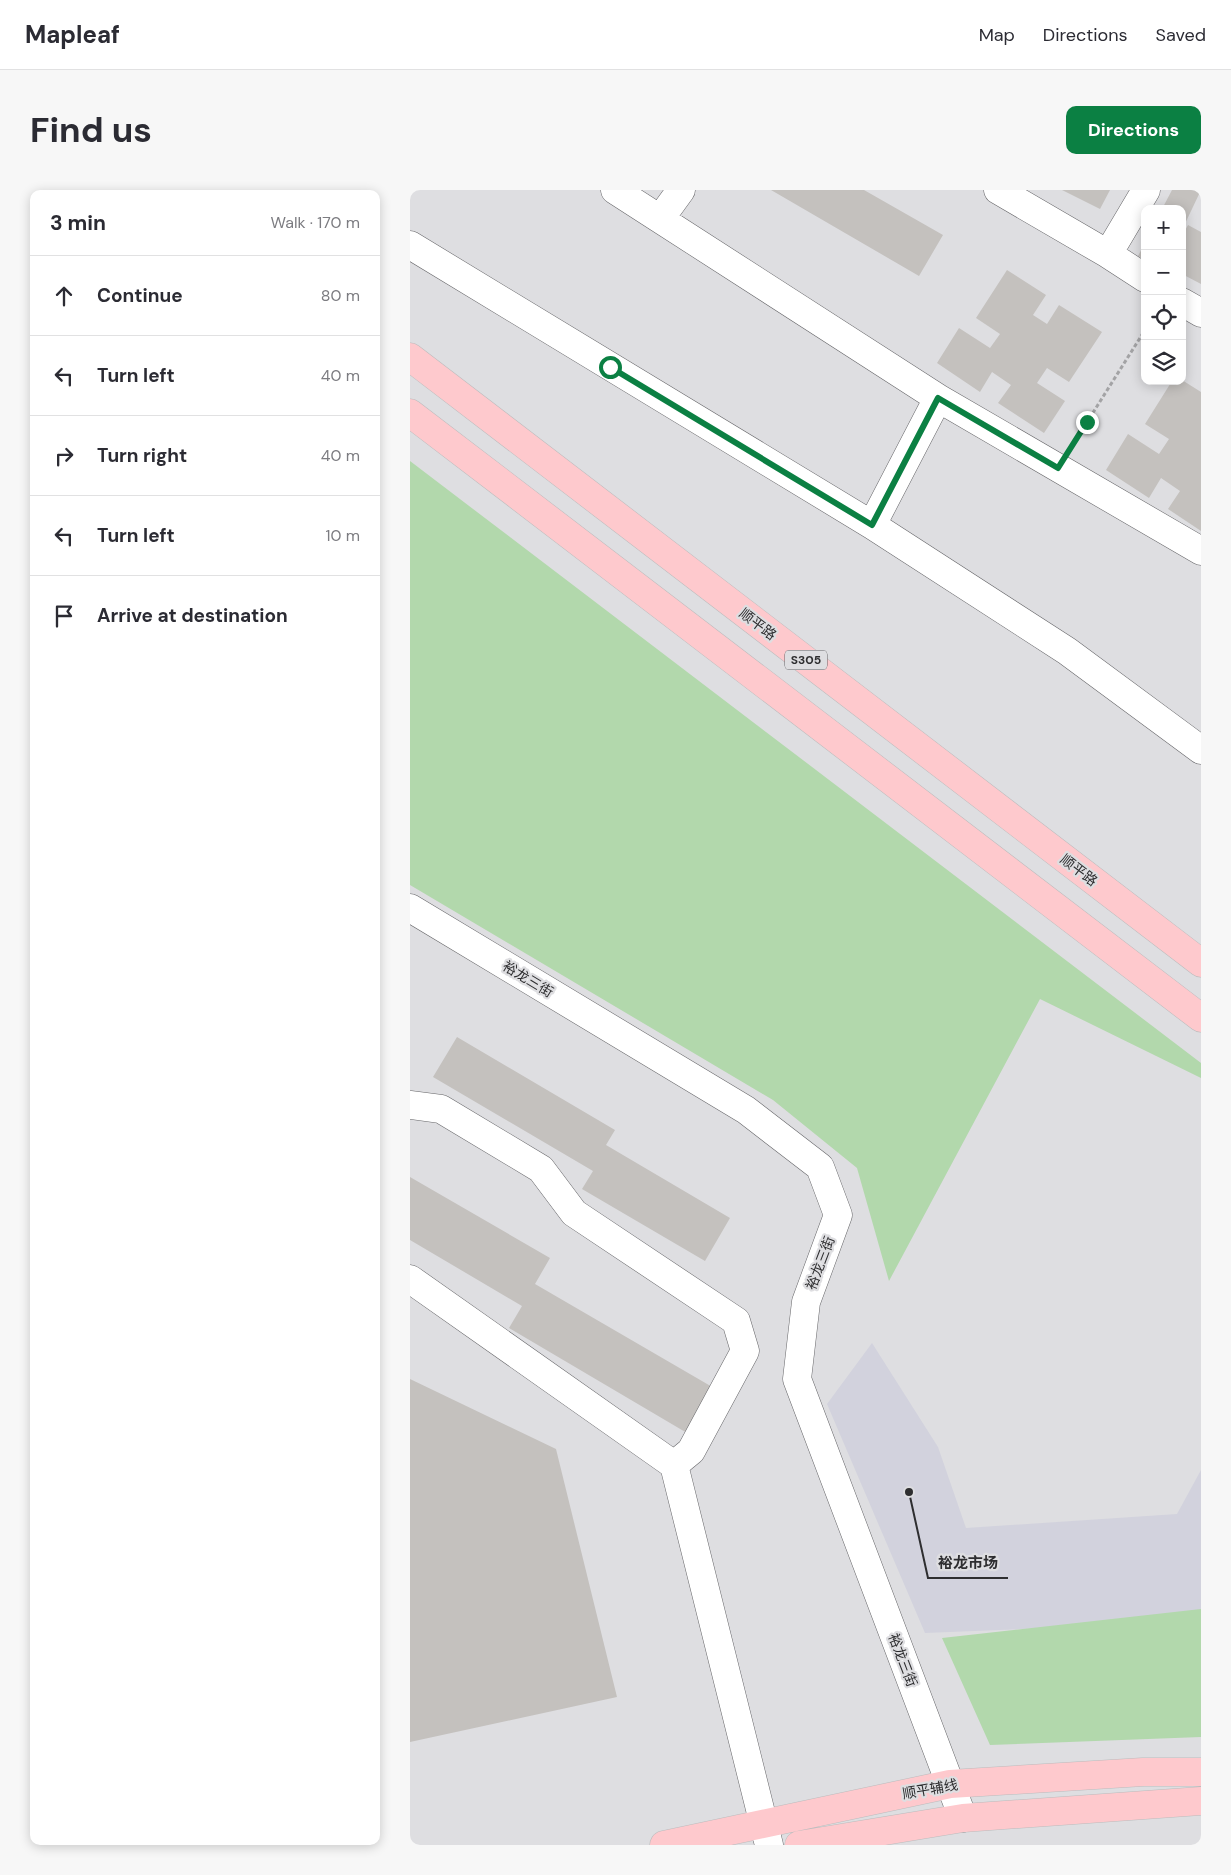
<!DOCTYPE html>
<html lang="en">
<head>
<meta charset="utf-8">
<style>
  :root { --surface:#fff; --page:#f7f7f7; --text:#2b2b33; --muted:#7c7c81; --line:#e1e1e2; --accent:#0b8043 }
  body { margin:0; font-family:"DM Sans","Noto Sans SC",sans-serif; background:var(--page); color:var(--text) }
  .controls { position:absolute; right:15px; top:15px; display:grid; overflow:hidden; border-radius:10px; box-shadow:0 2px 12px #0003 }
  .controls button { width:45px; height:45px; display:grid; place-items:center; padding:0; border:0; border-bottom:1px solid var(--line); background:var(--surface); color:var(--text); font:25px sans-serif }
  .stop { position:absolute; width:15px; height:15px; margin:-11px; border:4px solid #0b8043; border-radius:50%; background:#fff }
  .stop.end { background:#0b8043; border-color:#fff; box-shadow:0 1px 5px #0008 }
  .list { margin:0; padding:0; list-style:none }
  h2 { display:flex; justify-content:space-between; align-items:center; height:65px; margin:0; padding:0 20px; font-size:21px }
  h2 small { font-size:16px; font-weight:400; color:var(--muted) }
  .list li { display:grid; grid-template-columns:32px 1fr auto; gap:15px; align-items:center; box-sizing:border-box; height:80px; padding:0 20px; border-top:1px solid var(--line) }
  .list b { display:block; font-size:19px; white-space:nowrap }
  .list em { font-size:16px; font-style:normal; color:var(--muted) }
  .icon { flex:none; width:28px; height:28px; fill:none; stroke:currentColor; stroke-width:2; stroke-linecap:round; stroke-linejoin:round }
  .map { position:relative; flex:none; width:791px; height:1655px; overflow:hidden; border-radius:10px }
  header { display:flex; align-items:center; gap:30px; box-sizing:border-box; height:70px; padding:0 25px; background:var(--surface); border-bottom:1px solid var(--line) }
  header strong { font-size:24px }
  nav { display:flex; gap:28px; margin-inline-start:auto; font-size:18px }
  .intro { display:flex; align-items:center; justify-content:space-between; box-sizing:border-box; height:120px; padding:0 30px }
  h1 { margin:0; font-size:35px }
  .button { padding:12px 22px; border-radius:10px; background:var(--accent); color:#fff; font-size:18px; font-weight:700 }
  main { display:flex; gap:30px; padding:0 30px }
  aside { flex:1; background:var(--surface); border-radius:10px; box-shadow:0 2px 12px #0003 }
  .map>svg:first-child { display:block }
</style>
</head>
<body>
<header>
<strong>Mapleaf</strong>
<nav><a>Map</a><a>Directions</a><a>Saved</a></nav>
</header>
<div class="intro"><h1>Find us</h1><a class="button">Directions</a></div>
<main>
<aside>
<h2>3 min<small>Walk · 170 m</small></h2>
<ul class="list">
<li><svg class="icon" aria-label="ahead" viewBox="0 0 24 24"><path d="M12 20V5M6 11l6-6 6 6"/></svg><div><b>Continue</b></div><em>80 m</em></li>
<li><svg class="icon" aria-label="left" viewBox="0 0 24 24"><path d="M17 20v-9H6M10 6l-5 5 5 5"/></svg><div><b>Turn left</b></div><em>40 m</em></li>
<li><svg class="icon" aria-label="right" viewBox="0 0 24 24"><path d="M7 20v-9h11M14 6l5 5-5 5"/></svg><div><b>Turn right</b></div><em>40 m</em></li>
<li><svg class="icon" aria-label="left" viewBox="0 0 24 24"><path d="M17 20v-9H6M10 6l-5 5 5 5"/></svg><div><b>Turn left</b></div><em>10 m</em></li>
<li><svg class="icon" aria-label="arrive" viewBox="0 0 24 24"><path d="M6 21V4h12l-3 4 3 4H6"/></svg><div><b>Arrive at destination</b></div></li>
</ul>
</aside>
<div class="map">
<svg width="791" height="1655" viewBox="0 0 791 1655">
  <rect width="100%" height="100%" fill="#dedee1"/>
  <path fill="#d2d2dd" d="M462 1153 528 1257 556 1338 767 1324 791 1280V1432L515 1443 417 1214Z"/>
  <path fill="#b2d8ac" d="M0 271 791 873V888L630 809 479 1091 447 978 363 910 0 695Z
    M791 1419V1547L580 1555 532 1448Z"/>
  <path fill="#c4c1be" d="M361 0H454L533 45 509 86Z
    M652 0H700L690 19Z
    M762 0H791L772 40V19H752Z
    M778 35 791 42V94L772 84V46Z
    M735 53V69L728 66Z
    M597 80 636 105 623 125 637 134 649 115 692 142 659 192 637 178 627 193 655 211 634 243 588 213 601 195 582 182 570 202 527 173 549 138 580 158 590 144 566 128Z
    M772 190 791 202V341L758 319 770 301 751 288 739 308 696 280 718 244 749 264 759 249 735 234 762 191Z
    M47 847 205 940 196 955 320 1028 295 1071 172 999 183 981 23 887Z
    M0 987 140 1068 125 1094 304 1198 277 1243 99 1138 112 1116 0 1050Z
    M0 1189 146 1259 207 1507 0 1552Z"/>
  <g fill="none" stroke-linecap="round" stroke-linejoin="round">
    <defs>
      <path id="minor" d="M205 0 250 29
        M271 0 250 29 528 208 462 335
        M588 0 698 64
        M0 55 462 335 657 461 791 560
        M735 88 698 64 736 0
        M772 112 791 123
        M528 208 791 361
        M0 718 336 920 410 977 428 1025 396 1112 387 1189 553 1628
        M0 915 31 919 131 979 164 1023 326 1131 335 1161 281 1261 264 1275
        M0 1089 264 1275 359 1655"/>
      <path id="major" d="M0 167 791 773
        M0 223 791 828
        M254 1655 540 1594 733 1582H791
        M389 1655 553 1628 791 1611"/>
    </defs>
    <use href="#minor" stroke="#666669" stroke-width="29"/>
    <use href="#major" stroke="#bcbcbd" stroke-width="29"/>
    <path stroke="#a3a3a5" stroke-width="3" stroke-dasharray="4 2.5" stroke-linecap="butt" d="M662 256 735 140"/>
    <use href="#minor" stroke="#fff" stroke-width="28"/>
    <use href="#major" stroke="#fec9cd" stroke-width="28"/>
  </g>
  <g fill="none" stroke-linecap="round" stroke-linejoin="round">
    <path stroke="#0b8043" stroke-width="6" d="M200 177 462 335 528 208 648 278 677 232"/>
  </g>
  <g text-anchor="middle" dominant-baseline="central" stroke-width="4.5" stroke-linejoin="round" paint-order="stroke">
    <rect fill="#dedee1" stroke="#636365" stroke-width="1" x="375" y="460.5" width="42" height="19" rx="4"/>
    <g font-size="12" font-weight="bold" fill="#2e2e30">
      <text x="396" y="470">S305</text>
    </g>
    <g font-size="14" fill="#2e2e30" stroke="#dedee1">
      <text transform="translate(348 434) rotate(37)">顺平路</text>
      <text transform="translate(669 680) rotate(37)">顺平路</text>
      <text transform="translate(118 789) rotate(31)">裕龙三街</text>
      <text transform="translate(410 1073) rotate(-69)">裕龙三街</text>
      <text transform="translate(493 1470) rotate(69)">裕龙三街</text>
      <text transform="translate(520 1599) rotate(-10)">顺平辅线</text>
    </g>
  </g>
  <path fill="none" stroke="#2e2e30" stroke-width="2" d="M499 1302L518 1388H598"/>
  <circle fill="#2e2e30" stroke="#dedee1" stroke-width="2" cx="499" cy="1302" r="5"/>
  <g font-size="15" text-anchor="middle" font-weight="bold" fill="#2e2e30" stroke="#dedee1" stroke-width="4.5" stroke-linejoin="round" paint-order="stroke">
    <text x="558" y="1378">裕龙市场</text>
  </g>
</svg>
<div class="controls">
<button>+</button>
<button>−</button>
<button><svg class="icon" aria-label="locate" viewBox="0 0 24 24"><circle cx="12" cy="12" r="6"/><path d="M12 2v4M12 18v4M2 12h4M18 12h4"/></svg></button>
<button><svg class="icon" aria-label="layers" viewBox="0 0 24 24"><path d="M12 4l9 5-9 5-9-5zM3 14l9 5 9-5"/></svg></button>
</div>
<div class="stop" style="left:200px;top:177px"></div>
<div class="stop end" style="left:677px;top:232px"></div>
</div>
</main>
</body>
</html>
